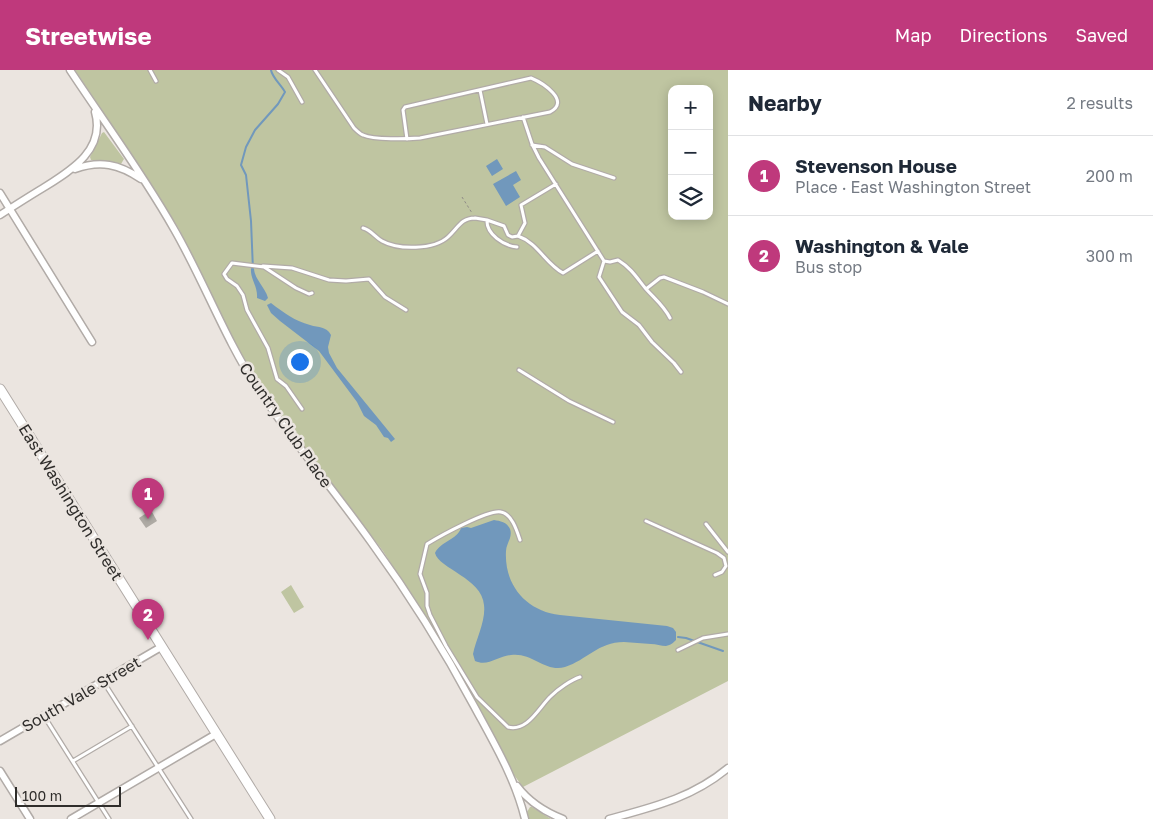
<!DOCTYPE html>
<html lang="en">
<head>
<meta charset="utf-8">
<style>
  :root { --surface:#fff; --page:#f2f2f3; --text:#1f2937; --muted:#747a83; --line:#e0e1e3; --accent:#bf397c }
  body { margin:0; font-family:"Golos Text",sans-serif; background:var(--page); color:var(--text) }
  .controls { position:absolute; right:15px; top:15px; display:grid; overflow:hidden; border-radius:10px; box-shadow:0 2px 12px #0003 }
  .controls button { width:45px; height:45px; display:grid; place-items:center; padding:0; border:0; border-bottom:1px solid var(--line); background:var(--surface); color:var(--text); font:25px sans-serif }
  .scale { position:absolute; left:15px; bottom:12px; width:106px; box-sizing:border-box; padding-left:5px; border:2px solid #2f2d2b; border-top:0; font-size:14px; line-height:18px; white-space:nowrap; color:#2f2d2b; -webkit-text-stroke:4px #ebe5e0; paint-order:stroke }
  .you { position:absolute; left:299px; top:291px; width:18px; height:18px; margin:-12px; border:4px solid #fff; border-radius:50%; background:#1a73e8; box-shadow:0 0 0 8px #1a73e833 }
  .badge { display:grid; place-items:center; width:32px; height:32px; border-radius:50%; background:var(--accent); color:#fff; font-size:16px; font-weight:700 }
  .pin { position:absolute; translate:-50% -41px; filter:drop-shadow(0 1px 2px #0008) }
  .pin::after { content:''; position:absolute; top:26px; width:18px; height:15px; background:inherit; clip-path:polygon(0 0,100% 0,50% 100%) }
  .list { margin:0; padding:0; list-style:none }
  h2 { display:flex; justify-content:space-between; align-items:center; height:65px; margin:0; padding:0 20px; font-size:21px }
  h2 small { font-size:16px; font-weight:400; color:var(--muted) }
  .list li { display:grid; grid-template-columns:32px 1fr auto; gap:15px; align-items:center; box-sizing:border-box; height:80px; padding:0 20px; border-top:1px solid var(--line) }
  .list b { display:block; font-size:19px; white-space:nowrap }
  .list p { margin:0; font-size:16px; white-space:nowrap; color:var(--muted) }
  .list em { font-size:16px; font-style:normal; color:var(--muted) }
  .icon { flex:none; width:28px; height:28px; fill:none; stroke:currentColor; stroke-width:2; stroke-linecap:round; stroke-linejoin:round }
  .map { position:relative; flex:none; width:728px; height:749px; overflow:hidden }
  header { display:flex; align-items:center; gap:30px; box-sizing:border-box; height:70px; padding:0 25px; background:var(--accent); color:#fff }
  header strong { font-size:24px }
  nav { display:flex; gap:28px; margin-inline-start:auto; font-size:18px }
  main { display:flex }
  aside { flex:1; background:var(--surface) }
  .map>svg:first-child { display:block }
</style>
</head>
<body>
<header>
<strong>Streetwise</strong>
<nav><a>Map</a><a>Directions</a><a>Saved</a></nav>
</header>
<main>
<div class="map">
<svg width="728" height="749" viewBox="0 0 728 749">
  <rect width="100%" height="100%" fill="#ebe5e0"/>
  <path fill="#bfc5a1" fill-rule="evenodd" d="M75 0H728V611L523 717 514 705 452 590 383 481 298 370 261 317 231 266 179 159 155 120ZM672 19H709V146H672Z
    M104 62 124 89 121 94 91 90 90 87 102 63Z
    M291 515 304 537 294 543 281 522Z
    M530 737H532L551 749H529L527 742Z"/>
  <path fill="#7198bc" d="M497 89 503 99 492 106 486 96Z
    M516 101 521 110 513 115 520 127 506 136 493 114Z
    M251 198 254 199C255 210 265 217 268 228L265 231 257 228C258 216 250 209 251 198Z
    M271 233C284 243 295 251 310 255 319 258 326 256 331 265L328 277 329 283 337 298 395 369 391 372 388 368 384 367 376 355 364 346 357 332 319 281 280 251 271 243 267 235Z
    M494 450C500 451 507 452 510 459 513 467 506 474 506 481 504 515 526 541 560 545L667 556 673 558 676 562V570C673 573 671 575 666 576 661 576 656 574 651 574 642 573 633 573 624 572 598 572 587 590 565 597 546 603 532 582 511 585 498 586 488 597 475 591L473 584C476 569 486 551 484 535 482 508 439 499 435 483 441 471 457 470 461 458L467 457 471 458Z"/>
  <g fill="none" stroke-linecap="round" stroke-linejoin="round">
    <path stroke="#7198bc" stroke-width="2" d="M253 200 251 151 246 105 241 95 246 77 255 60 278 34 285 22C281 15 272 7 271 0
      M678 567 686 568 723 581"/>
  </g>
  <path fill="#aeaaa4" d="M151 440 157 451 146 458 139 448Z"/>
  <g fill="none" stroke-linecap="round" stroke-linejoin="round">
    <defs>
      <path id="lane" d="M150 0 156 11
        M278 0 288 7 302 32
        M315 0 354 58C357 61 360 64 363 65 374 70 407 69 420 68L550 42C571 31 543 13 531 8L405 37 403 40 407 69
        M480 20 487 54
        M523 47 532 74 539 88 604 191 599 207 622 242 639 255 652 272 674 293 681 302
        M532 75 545 77 572 94 614 108
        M475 148 487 150C486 164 504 176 517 177
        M487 150 504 156 508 165 512 167 518 166C538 173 545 193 563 203L598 181
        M363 158C371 160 375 167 382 171 398 180 434 180 448 167 458 158 461 148 475 148
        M518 166 525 153 521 135 556 114
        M604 191 610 192 618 190C631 198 637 208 646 219 655 229 664 236 670 248
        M263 196 292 198 329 210 346 211 369 209 385 227 406 240
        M646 219 660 208 664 207 703 222 728 234
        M519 300 569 331 613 352
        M302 339 286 316 277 309 268 278 247 240 243 225 237 216 227 209 224 204 232 193 264 197 296 218 309 224 312 223
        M646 451 717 483 724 488 726 496 722 502 715 505
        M706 454 728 482
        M520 470C517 461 512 444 501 442 489 439 440 466 427 474L420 504 427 523V536L430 545 446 576 477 627 508 657C528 662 539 637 551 626 558 619 571 610 580 607
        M678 580 703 568 728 564
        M103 611 191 749
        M44 646 109 749
        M73 691 132 656"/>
      <path id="street" d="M70 0C105 53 143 104 174 159 204 211 225 269 258 319 293 372 334 420 371 472 409 524 444 580 474 636 494 673 515 708 525 749
        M75 99C100 90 119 94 141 109
        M0 123 92 272
        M0 145C14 136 28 127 43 118 70 101 106 80 95 42
        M0 671 161 577
        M0 701 30 749
        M517 716C529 732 545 742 563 749
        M71 749 216 664
        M609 749C653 737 692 728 728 698"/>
      <path id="secondary" d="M0 319 270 749"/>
    </defs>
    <use href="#lane" stroke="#b1aba7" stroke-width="5.5"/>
    <use href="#street" stroke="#b1aba7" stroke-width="9"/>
    <use href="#secondary" stroke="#b1aba7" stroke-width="11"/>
    <path stroke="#8f8b87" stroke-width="1" stroke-dasharray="2.5 2.5" stroke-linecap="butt" d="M462 127 472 143"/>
    <use href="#lane" stroke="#fff" stroke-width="3"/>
    <use href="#street" stroke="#fff" stroke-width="6"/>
    <use href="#secondary" stroke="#fff" stroke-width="9"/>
  </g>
  <g text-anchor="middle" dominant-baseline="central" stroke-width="5" stroke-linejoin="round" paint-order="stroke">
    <g font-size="16" fill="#2f2d2b" stroke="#ebe5e0">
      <text transform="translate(286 355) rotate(55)">Country Club Place</text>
      <text transform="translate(71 432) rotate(58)">East Washington Street</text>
      <text transform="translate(81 624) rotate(-30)">South Vale Street</text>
    </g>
  </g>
</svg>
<div class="controls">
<button>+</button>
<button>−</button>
<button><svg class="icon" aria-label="layers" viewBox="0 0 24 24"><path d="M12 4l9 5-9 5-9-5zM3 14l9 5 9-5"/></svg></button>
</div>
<div class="scale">100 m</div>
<div class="you"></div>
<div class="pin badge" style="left:148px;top:449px">1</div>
<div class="pin badge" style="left:148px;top:570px">2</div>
</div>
<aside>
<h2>Nearby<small>2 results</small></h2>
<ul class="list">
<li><span class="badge">1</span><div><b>Stevenson House</b><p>Place · East Washington Street</p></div><em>200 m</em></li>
<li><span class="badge">2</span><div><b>Washington &amp; Vale</b><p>Bus stop</p></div><em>300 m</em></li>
</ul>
</aside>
</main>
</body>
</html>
